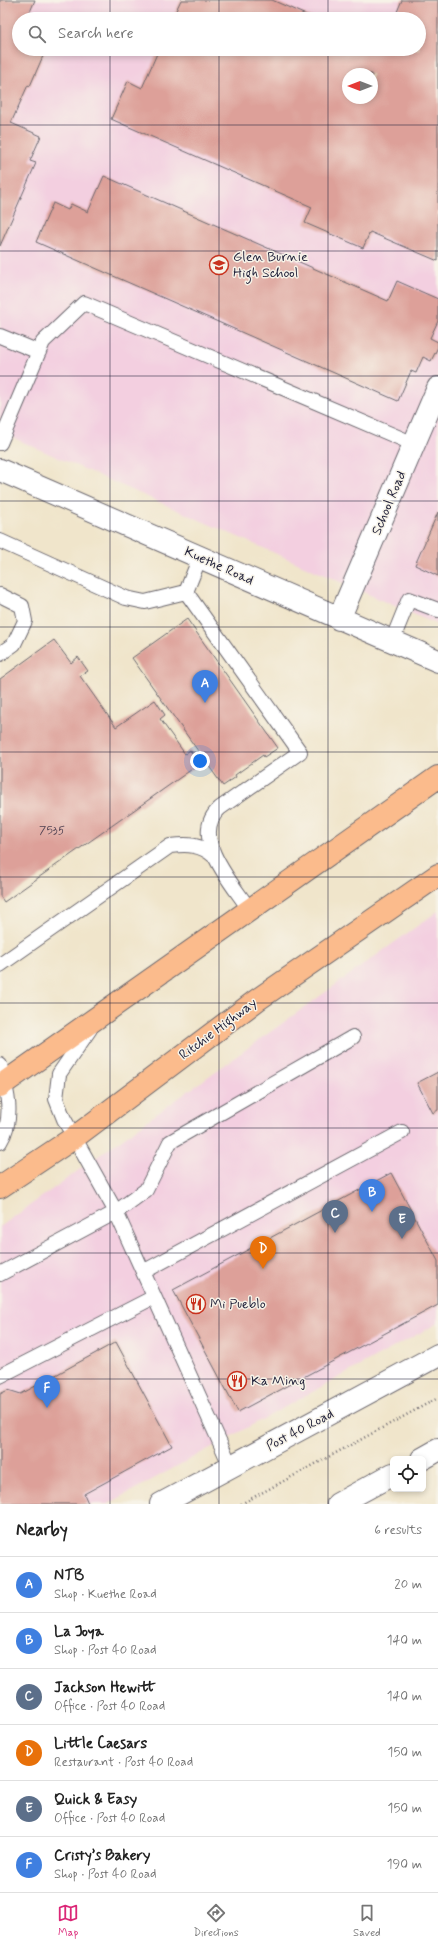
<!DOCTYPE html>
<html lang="en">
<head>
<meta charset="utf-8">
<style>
  :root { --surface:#fff; --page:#f2f2f2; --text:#222; --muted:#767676; --line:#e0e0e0; --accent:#db2777 }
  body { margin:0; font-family:Mynerve,sans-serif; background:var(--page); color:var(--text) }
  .controls { position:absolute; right:12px; bottom:12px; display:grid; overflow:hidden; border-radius:6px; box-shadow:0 2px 6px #0003 }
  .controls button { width:36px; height:36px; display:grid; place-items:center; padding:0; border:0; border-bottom:1px solid var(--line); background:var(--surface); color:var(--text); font:20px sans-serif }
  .compass { position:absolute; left:342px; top:68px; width:36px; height:36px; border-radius:50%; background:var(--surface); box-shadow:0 2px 6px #0003; rotate:270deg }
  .you { position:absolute; left:200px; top:761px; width:14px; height:14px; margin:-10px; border:3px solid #fff; border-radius:50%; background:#1a73e8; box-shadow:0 0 0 6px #1a73e833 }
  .badge { display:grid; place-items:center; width:26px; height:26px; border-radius:50%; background:var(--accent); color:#fff; font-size:13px; font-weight:700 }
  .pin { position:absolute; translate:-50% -33px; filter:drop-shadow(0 1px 2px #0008) }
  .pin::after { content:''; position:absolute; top:21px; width:14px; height:12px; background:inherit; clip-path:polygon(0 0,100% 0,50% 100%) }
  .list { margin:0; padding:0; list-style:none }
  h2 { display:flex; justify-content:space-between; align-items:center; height:52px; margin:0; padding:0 16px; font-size:17px }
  h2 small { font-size:13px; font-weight:400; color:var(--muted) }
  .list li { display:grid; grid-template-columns:26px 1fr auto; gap:12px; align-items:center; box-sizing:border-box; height:56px; padding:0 16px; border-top:1px solid var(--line) }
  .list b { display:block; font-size:15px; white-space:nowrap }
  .list p { margin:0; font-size:13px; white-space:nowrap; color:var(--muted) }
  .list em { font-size:13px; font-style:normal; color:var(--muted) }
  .icon { flex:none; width:22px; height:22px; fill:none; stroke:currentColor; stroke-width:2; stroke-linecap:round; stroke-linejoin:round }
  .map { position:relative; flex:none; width:438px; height:1504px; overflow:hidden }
  .search { position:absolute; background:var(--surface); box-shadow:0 2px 6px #0003; left:12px; right:12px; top:12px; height:44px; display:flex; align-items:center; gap:10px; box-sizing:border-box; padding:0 14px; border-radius:22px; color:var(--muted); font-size:15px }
  .sheet { height:388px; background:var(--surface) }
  nav { display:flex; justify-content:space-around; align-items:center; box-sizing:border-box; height:56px; border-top:1px solid var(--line); background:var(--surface); font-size:11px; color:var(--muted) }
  nav a { display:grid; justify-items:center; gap:2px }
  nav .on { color:var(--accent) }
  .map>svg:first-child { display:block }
</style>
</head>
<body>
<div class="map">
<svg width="438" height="1504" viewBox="0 0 438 1504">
  <rect width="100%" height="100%" fill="#f7f3e8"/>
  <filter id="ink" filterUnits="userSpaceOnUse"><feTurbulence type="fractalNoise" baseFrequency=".025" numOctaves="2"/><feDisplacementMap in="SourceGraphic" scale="8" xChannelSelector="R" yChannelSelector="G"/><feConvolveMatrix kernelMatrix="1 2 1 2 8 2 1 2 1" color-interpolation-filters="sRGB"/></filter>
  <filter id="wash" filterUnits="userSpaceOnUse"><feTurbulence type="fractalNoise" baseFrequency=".012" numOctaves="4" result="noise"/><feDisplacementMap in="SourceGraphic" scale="16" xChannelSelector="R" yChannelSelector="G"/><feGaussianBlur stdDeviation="0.9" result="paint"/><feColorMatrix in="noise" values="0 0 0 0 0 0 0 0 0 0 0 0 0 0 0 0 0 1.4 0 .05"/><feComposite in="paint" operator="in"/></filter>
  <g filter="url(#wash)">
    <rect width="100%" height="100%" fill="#f0e5cb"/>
    <path fill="#f3cfe0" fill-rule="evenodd" d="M0 0H438V625L0 432ZM19 19H419V49H19ZM348 74H372V98H348Z
      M438 911V1323L108 1504H0V1227Z"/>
    <g id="blocks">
      <path fill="#dda099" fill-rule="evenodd" d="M0 0H35L27 19H19V49H46L30 86 28 85 11 123 41 136 30 161 36 163 0 246Z
        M181 0H272L315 19H172Z
        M402 0H438V261L370 232 363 248 305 223 312 207 111 119 128 81 142 88 159 49H419V19H394ZM348 74H372V98H348Z
        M104 176 388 301 397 281 438 299V321L430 338 438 342V347L431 361 423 357 416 373 411 371 398 401 36 242 53 203 68 210 71 204 88 212Z
        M438 512V576L415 565Z
        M187 619 278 748 264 757 263 755 235 775 236 777 223 786 132 658Z
        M54 640 71 663 78 657 88 671 80 676 116 727 155 700 165 715 160 719 185 754 190 750 197 761 192 764 195 767 4 902 0 896V679Z
        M438 1072V1110L433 1113 417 1083Z
        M391 1173 438 1261V1305L238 1412 173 1290Z
        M116 1342 172 1446 84 1494 88 1503 86 1504H0V1394L8 1390 21 1394Z"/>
    </g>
  </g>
  <g filter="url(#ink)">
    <use href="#blocks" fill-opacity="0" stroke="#6a666d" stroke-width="1"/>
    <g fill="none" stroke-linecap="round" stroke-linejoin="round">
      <defs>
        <path id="lane" d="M0 336 39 352
          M0 443 43 342 84 303 414 444
          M0 541 126 598 145 602 186 592
          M200 557 186 592 300 752 220 808C188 836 233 884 249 909
          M0 595 22 606 25 621 14 644 0 654
          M392 641 409 599 438 610
          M0 965 170 846C187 844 201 844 214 856
          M90 1029 59 1074 56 1099 64 1119 116 1212 231 1467
          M0 1065C7 1090 15 1118 0 1142
          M143 1272 402 1132
          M0 1274 116 1212 146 1190 170 1142 353 1037
          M0 1376 154 1297"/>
        <path id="street" d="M0 470 438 661
          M339 619 438 388
          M422 1459 438 1450
          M161 1504 438 1355
          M338 1504 393 1474"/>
        <path id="primary" d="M0 1086 438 777
          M0 1187 75 1137 257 1000 438 875"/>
      </defs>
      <use href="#lane" stroke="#6a666d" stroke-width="16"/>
      <use href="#street" stroke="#6a666d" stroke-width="24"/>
      <use href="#primary" stroke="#6a666d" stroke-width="24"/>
      <path stroke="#6a666d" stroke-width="2.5" stroke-dasharray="1 3" stroke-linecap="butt" d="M241 1504 438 1398"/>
      <use href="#lane" stroke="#fff" stroke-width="14"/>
      <use href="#street" stroke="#fff" stroke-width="22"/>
      <use href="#primary" stroke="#fbbb8c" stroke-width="22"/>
    </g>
  </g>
  <path fill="none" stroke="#22223b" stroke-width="1" stroke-opacity="0.55" d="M110 0V19M219 0V19M328 0V19M110 49V1504M219 49V1504M328 49V1504M0 125H438M0 251H438M0 376H438M0 501H438M0 627H438M0 752H438M0 877H438M0 1003H438M0 1128H438M0 1253H438M0 1379H438"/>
  <defs>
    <symbol id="school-ring" viewBox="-11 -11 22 22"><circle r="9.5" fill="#f7f3e8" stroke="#c8321e" stroke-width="1.5"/><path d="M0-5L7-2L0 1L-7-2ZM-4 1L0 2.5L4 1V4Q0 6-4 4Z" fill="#c8321e"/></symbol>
    <symbol id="restaurant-ring" viewBox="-11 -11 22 22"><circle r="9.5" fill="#f7f3e8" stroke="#c8321e" stroke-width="1.5"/><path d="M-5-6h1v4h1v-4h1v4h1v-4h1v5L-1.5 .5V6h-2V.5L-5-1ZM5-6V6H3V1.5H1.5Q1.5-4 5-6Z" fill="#c8321e"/></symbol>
  </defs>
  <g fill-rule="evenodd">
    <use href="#school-ring" x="208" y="254" width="22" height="22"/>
    <use href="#restaurant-ring" x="185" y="1293" width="22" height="22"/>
    <use href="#restaurant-ring" x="226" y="1370" width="22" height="22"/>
  </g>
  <g text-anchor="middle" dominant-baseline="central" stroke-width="3" stroke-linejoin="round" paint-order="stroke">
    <g font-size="12" fill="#514252">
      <text x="52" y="831">7535</text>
    </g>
    <g font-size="14" fill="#22223b" stroke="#f7f3e8" text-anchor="start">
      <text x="233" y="257">Glen Burnie<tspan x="233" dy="16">High School</tspan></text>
      <text x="210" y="1304">Mi Pueblo</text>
      <text x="251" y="1381">Ka Ming</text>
    </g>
    <g font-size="14" fill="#22223b" stroke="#f7f3e8">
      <text transform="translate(389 503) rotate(-67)">School Road</text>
      <text transform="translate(219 566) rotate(24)">Kuethe Road</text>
      <text transform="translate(218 1029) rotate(-37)">Ritchie Highway</text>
      <text transform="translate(300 1430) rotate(-28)">Post 40 Road</text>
    </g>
  </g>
</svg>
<div class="controls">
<button><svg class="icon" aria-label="locate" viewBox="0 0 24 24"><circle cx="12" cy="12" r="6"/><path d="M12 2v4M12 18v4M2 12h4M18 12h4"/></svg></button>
</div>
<svg class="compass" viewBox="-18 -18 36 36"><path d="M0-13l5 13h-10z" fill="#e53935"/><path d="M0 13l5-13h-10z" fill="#767676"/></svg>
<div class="you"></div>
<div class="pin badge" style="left:205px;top:703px;background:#3f7fe0">A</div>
<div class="pin badge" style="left:372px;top:1212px;background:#3f7fe0">B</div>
<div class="pin badge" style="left:335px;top:1233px;background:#5c6f8a">C</div>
<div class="pin badge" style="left:263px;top:1269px;background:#e8710a">D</div>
<div class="pin badge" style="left:402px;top:1239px;background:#5c6f8a">E</div>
<div class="pin badge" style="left:47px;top:1408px;background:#3f7fe0">F</div>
<div class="search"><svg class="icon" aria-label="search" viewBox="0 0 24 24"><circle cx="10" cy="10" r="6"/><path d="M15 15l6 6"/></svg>Search here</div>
</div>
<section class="sheet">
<h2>Nearby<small>6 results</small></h2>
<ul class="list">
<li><span class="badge" style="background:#3f7fe0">A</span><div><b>NTB</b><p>Shop · Kuethe Road</p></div><em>20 m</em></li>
<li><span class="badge" style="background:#3f7fe0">B</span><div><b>La Joya</b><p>Shop · Post 40 Road</p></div><em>140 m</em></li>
<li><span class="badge" style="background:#5c6f8a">C</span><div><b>Jackson Hewitt</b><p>Office · Post 40 Road</p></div><em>140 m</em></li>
<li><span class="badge" style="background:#e8710a">D</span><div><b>Little Caesars</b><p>Restaurant · Post 40 Road</p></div><em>150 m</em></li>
<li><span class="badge" style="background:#5c6f8a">E</span><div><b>Quick &amp; Easy</b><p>Office · Post 40 Road</p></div><em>150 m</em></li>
<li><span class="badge" style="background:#3f7fe0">F</span><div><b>Cristy’s Bakery</b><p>Shop · Post 40 Road</p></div><em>190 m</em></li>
</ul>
</section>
<nav>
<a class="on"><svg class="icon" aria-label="map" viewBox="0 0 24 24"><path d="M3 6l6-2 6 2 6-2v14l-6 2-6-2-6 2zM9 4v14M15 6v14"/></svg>Map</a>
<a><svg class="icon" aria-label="directions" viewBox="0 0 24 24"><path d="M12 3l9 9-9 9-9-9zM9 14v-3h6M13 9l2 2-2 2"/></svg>Directions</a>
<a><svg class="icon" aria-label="saved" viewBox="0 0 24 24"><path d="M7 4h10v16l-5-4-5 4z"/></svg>Saved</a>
</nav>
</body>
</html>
